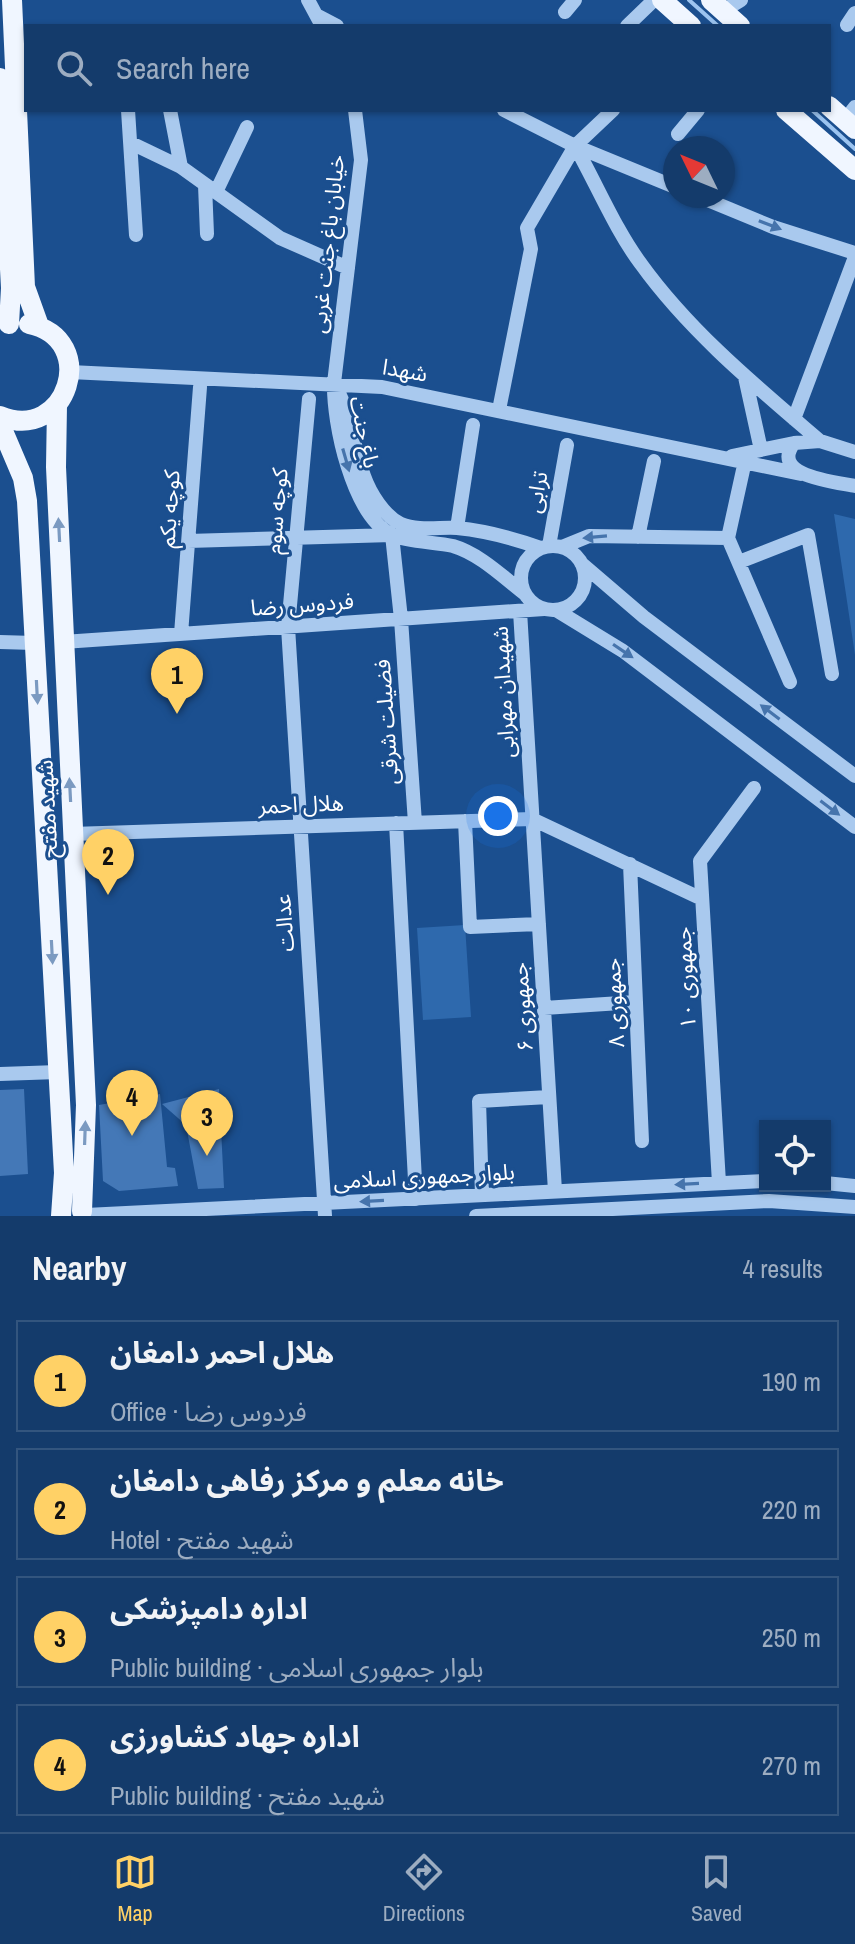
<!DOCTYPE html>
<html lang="en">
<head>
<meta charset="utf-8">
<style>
  :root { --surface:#143b6b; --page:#214673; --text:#f1f3f6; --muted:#9dadc1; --line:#33557e; --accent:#ffd166 }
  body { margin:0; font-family:"Archivo Narrow","Noto Sans Arabic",sans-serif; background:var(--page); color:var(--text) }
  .controls { position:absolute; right:24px; bottom:24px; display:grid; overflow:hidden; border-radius:0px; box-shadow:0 2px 6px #0004 }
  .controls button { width:72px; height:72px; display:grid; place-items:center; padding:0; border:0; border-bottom:2px solid var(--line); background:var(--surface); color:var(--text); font:40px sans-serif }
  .compass { position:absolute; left:663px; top:136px; width:72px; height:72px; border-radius:50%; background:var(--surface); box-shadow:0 2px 6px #0004; rotate:313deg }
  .you { position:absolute; left:498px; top:816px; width:28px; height:28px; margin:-20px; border:6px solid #fff; border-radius:50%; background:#1a73e8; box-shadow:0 0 0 12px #1a73e833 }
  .badge { display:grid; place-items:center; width:52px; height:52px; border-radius:50%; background:var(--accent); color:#111; font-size:26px; font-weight:700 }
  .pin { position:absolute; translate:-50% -66px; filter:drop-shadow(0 2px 4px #0008) }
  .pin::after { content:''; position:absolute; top:42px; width:28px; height:24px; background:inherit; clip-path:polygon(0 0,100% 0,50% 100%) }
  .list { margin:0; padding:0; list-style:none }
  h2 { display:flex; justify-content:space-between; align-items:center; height:104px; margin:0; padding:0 32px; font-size:34px }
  h2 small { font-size:26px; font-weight:400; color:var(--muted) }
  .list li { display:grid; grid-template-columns:52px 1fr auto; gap:24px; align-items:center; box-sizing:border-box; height:112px; margin:0 16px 16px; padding:0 16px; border:2px solid var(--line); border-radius:0px }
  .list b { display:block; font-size:30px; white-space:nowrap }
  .list p { margin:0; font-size:26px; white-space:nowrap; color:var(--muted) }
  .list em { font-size:26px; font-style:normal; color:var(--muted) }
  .icon { flex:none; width:44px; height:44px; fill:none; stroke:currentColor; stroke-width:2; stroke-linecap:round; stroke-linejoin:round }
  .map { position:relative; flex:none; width:855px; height:1216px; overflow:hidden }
  .search { position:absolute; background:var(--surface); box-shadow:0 2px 6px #0004; left:24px; right:24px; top:24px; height:88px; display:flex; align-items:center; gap:20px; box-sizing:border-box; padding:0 28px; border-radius:0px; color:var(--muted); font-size:30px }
  .sheet { height:616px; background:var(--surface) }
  nav { display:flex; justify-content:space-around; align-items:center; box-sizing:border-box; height:112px; border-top:2px solid var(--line); background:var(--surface); font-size:22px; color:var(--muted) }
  nav a { display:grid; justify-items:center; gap:4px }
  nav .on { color:var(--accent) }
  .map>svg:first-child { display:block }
</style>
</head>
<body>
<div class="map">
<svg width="855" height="1216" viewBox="0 0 855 1216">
  <rect width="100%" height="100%" fill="#1b4f8f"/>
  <path fill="#2e69ad" d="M834 514 855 519V655Z
    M465 925 471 1017 423 1020 417 928Z"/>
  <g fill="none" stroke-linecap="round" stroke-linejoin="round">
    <path stroke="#9cc4f0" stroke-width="4" d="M689 0 718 26
      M812 110 855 149"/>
  </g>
  <path fill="#4478b7" d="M24 1089 28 1174 0 1176V1090Z
    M219 1089 224 1188 198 1189 186 1125 162 1104Z
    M160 1094 167 1167 175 1168 178 1186 119 1191 103 1181 99 1105Z"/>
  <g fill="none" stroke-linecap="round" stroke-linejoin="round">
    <path stroke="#a9c9ee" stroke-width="14" d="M308 0 322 26
      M723 11 741 0
      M565 12 575 0
      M316 15 337 26
      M847 25 855 13
      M627 26 654 0
      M128 110 136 235
      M170 110 181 167
      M355 110 361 160 334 383C333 423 352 515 392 535 407 542 435 542 453 546 480 554 503 577 525 594
      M504 110 575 146 675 187
      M845 120 855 107
      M678 134 698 110
      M131 143 181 167 280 238 348 268
      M575 146C596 183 616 231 641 264 690 332 757 387 820 441
      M205 185 207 234
      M216 192 247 127
      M698 196 773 227 855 253
      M70 372 382 387 801 474
      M745 377 761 450
      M336 387C352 417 353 446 364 476 370 493 384 516 401 524 418 531 439 527 457 528 487 531 513 538 541 548
      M309 399 288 627 325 1216
      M499 410 531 249 527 228 575 146 613 110
      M794 419 855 257
      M855 452 820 441 794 443C769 476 835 482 855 486
      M732 456 794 443
      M745 461 728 538 790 682
      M457 528 473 425
      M638 537 654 461
      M188 541 392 535 401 619 415 823
      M549 546 567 445
      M521 578a32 32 0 1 1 64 0a32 32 0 1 1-64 0Z
      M562 547 589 536 728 538
      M739 562 808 535 832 674
      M581 563 644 617 855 776
      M556 610 623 651 855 827
      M520 611 555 1191
      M181 634 200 387
      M0 642 34 643
      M63 642 544 609
      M465 821 470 927 539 924
      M396 823 416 1199
      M72 834 532 819 702 899
      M630 864 642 1141
      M544 1008 636 1002
      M0 1074 58 1072
      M719 1183 700 861 754 788
      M825 1183 855 1186
      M482 1195 479 1101 549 1097
      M86 1215 765 1181
      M476 1216 769 1201 855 1207"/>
    <path stroke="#f0f6ff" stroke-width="20" d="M12 0 25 287 39 326
      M662 0 691 26
      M711 0 740 26
      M0 78 11 288 9 324
      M829 106 855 129
      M786 110 855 170
      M57 405 56 467 86 1105 82 1211
      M0 416C67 444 101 339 29 324
      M0 424 23 478 27 501 64 1173 61 1216"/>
  </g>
  <defs><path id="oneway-solid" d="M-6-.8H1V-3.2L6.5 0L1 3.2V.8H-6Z" transform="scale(2)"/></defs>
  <g fill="#4674ac">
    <use href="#oneway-solid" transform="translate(770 225) rotate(21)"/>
    <use href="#oneway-solid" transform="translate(346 460) rotate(74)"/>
    <use href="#oneway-solid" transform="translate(595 537) rotate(175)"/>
    <use href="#oneway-solid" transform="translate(623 651) rotate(34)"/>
    <use href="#oneway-solid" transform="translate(770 712) rotate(-143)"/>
    <use href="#oneway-solid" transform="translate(830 808) rotate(37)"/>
    <use href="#oneway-solid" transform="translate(687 1184) rotate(177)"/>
    <use href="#oneway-solid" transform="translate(372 1201) rotate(177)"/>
  </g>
  <g fill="#7b9ac1">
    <use href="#oneway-solid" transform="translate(59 530) rotate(-93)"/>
    <use href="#oneway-solid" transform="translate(37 692) rotate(87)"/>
    <use href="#oneway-solid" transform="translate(70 790) rotate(-93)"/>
    <use href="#oneway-solid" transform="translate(52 952) rotate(87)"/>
    <use href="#oneway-solid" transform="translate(85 1133) rotate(-88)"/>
  </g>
  <g text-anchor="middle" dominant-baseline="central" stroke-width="6" stroke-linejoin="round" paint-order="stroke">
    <g font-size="22" fill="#fff" stroke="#1b4f8f">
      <text transform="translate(327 244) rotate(-84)">خیابان باغ جنت غربی</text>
      <text transform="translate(405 370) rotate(10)">شهدا</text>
      <text transform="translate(365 432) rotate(78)">باغ جنت</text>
      <text transform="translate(536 492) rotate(-80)">ترابی</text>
      <text transform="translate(169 509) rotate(-86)">کوچه یکم</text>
      <text transform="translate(276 511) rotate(-85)">کوچه سوم</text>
      <text transform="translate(302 604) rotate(-4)">فردوس رضا</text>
      <text transform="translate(503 692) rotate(-93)">شهیدان مهرابی</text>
      <text transform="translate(386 722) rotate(-94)">فضیلت شرقی</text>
      <text transform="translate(301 804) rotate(-2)">هلال احمر</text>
      <text transform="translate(47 809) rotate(-93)">شهید مفتح</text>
      <text transform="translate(284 923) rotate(-94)">عدالت</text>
      <text transform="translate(685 978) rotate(-93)">جمهوری ۱۰</text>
      <text transform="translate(614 1003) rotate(-93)">جمهوری ۸</text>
      <text transform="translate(522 1007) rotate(-94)">جمهوری ۶</text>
      <text transform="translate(424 1176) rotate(-3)">بلوار جمهوری اسلامی</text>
    </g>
  </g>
</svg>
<div class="controls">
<button><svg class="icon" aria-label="locate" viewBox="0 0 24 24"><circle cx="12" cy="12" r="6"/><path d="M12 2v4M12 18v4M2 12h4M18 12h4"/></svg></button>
</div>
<svg class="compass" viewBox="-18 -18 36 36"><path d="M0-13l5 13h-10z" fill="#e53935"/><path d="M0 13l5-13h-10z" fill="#9dadc1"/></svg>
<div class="you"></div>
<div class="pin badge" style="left:177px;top:714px">1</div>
<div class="pin badge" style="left:108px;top:895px">2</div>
<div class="pin badge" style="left:207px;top:1156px">3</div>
<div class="pin badge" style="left:132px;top:1136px">4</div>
<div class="search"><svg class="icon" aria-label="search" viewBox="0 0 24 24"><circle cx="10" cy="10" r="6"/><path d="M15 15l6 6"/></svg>Search here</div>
</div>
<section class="sheet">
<h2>Nearby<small>4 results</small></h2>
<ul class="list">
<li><span class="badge">1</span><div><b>هلال احمر دامغان</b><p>Office · فردوس رضا</p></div><em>190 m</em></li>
<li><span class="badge">2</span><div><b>خانه معلم و مرکز رفاهی دامغان</b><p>Hotel · شهید مفتح</p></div><em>220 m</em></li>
<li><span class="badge">3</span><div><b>اداره دامپزشکی</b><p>Public building · بلوار جمهوری اسلامی</p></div><em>250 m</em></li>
<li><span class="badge">4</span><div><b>اداره جهاد کشاورزی</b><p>Public building · شهید مفتح</p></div><em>270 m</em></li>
</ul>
</section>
<nav>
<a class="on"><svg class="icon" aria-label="map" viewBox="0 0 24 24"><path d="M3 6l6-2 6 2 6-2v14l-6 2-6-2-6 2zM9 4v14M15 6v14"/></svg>Map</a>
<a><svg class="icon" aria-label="directions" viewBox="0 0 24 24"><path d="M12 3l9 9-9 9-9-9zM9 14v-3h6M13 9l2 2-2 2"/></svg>Directions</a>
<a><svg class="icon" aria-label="saved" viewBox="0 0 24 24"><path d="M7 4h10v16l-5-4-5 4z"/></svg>Saved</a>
</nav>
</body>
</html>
